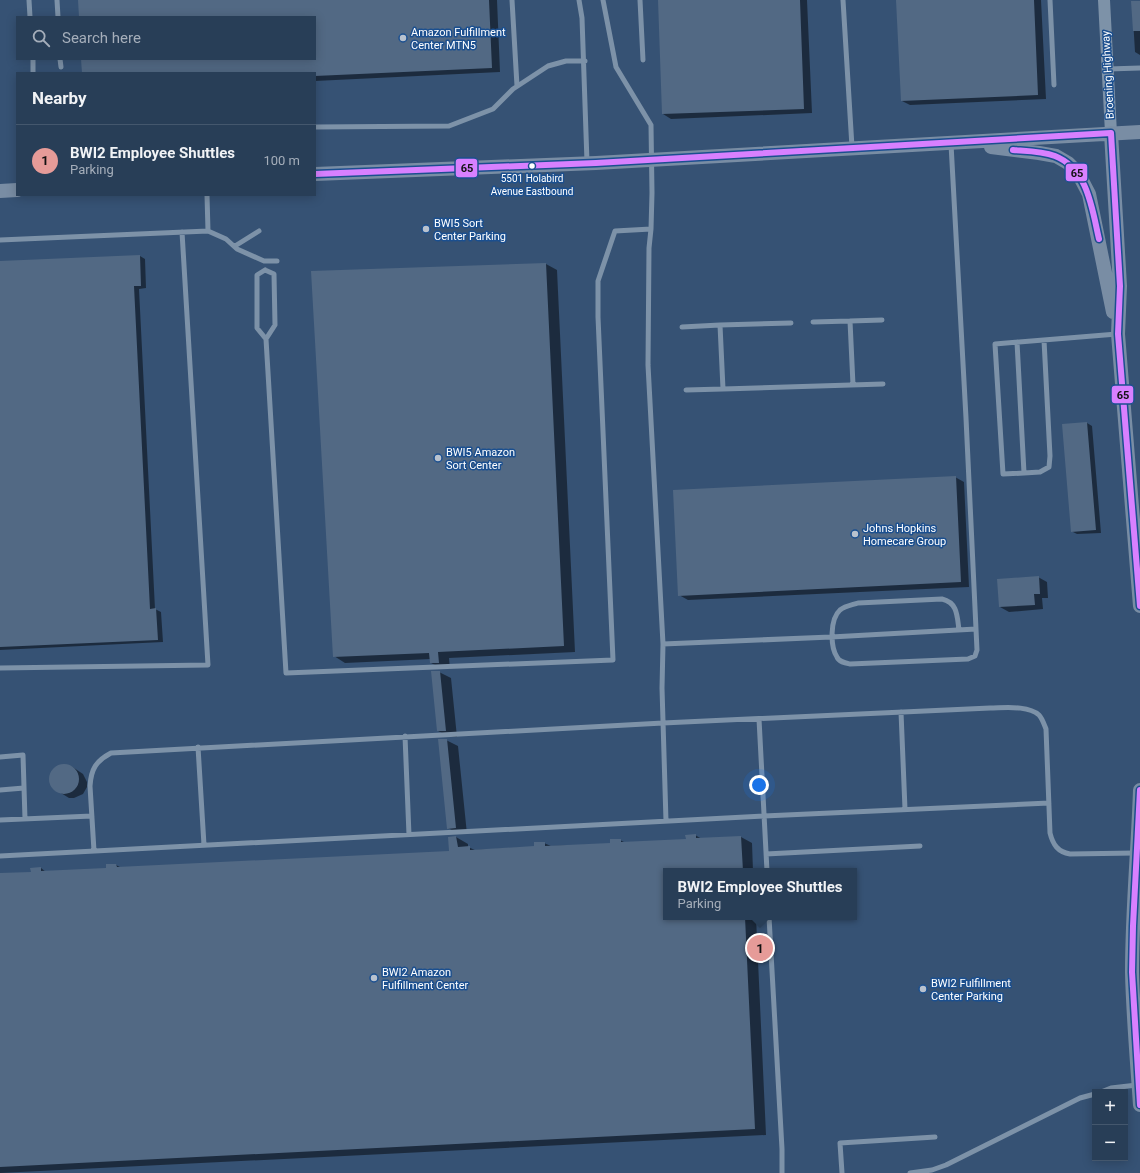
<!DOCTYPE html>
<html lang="en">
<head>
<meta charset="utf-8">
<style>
  :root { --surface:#283e57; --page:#344961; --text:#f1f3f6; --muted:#a5aeba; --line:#44576d; --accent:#e69b98 }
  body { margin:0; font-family:Roboto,sans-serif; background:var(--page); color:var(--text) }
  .controls { position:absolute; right:12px; bottom:12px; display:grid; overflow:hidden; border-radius:0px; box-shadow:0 2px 10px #0003 }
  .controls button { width:36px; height:36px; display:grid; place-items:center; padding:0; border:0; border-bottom:1px solid var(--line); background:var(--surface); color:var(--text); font:20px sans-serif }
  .you { position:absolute; left:759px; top:785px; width:14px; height:14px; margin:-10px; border:3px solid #fff; border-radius:50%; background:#1a73e8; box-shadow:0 0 0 6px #1a73e833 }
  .badge { display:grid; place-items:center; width:26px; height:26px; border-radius:50%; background:var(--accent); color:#111; font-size:13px; font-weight:700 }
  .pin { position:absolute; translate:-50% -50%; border:2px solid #fff; box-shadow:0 1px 4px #0006 }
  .popup { position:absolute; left:663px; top:868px; width:194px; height:52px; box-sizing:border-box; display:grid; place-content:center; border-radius:0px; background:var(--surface); filter:drop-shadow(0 1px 3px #0005); font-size:13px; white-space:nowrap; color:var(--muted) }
  .popup b { font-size:15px; color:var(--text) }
  .popup::after { content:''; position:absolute; left:50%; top:100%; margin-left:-8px; border:8px solid transparent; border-top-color:var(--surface) }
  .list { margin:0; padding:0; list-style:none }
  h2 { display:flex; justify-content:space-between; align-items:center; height:52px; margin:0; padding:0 16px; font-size:17px }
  h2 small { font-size:13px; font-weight:400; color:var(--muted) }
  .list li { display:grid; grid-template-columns:26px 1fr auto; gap:12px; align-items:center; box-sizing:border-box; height:72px; padding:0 16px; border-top:1px solid var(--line) }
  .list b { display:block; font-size:15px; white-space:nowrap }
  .list p { margin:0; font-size:13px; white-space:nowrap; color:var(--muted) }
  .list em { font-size:13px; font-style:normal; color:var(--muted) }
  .icon { flex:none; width:22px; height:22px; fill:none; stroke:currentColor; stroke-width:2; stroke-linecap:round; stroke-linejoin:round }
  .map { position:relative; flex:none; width:1140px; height:1173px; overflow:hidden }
  .search { position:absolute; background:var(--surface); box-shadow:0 2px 10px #0003; left:16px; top:16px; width:300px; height:44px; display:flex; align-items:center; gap:10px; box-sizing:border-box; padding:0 14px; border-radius:0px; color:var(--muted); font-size:15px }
  .panel { position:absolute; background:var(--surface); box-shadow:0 2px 10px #0003; left:16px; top:72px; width:300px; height:124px; border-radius:0px }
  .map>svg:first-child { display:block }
</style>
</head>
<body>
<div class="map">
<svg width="1140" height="1173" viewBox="0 0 1140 1173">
  <rect width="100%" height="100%" fill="#365274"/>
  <path fill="#0007" d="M79 0H497L500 72 315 81V73H83L82 59H315V17H80Z
    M659 0H807L812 113 671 119 663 114Z
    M897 0H1041L1046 99 910 105 902 101Z
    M1132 2H1140V55L1135 52Z
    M140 256 145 259 146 288 139 289 155 609 161 612 163 642 0 650V262Z
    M546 264 557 270 575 652 449 658 450 669H443L431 663V659L345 663 334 656Z
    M1087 423 1092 426 1101 533 1077 534 1071 531Z
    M955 477 964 482 969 587 688 600 679 595Z
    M1038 577 1047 582 1048 598H1042L1043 609 1009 612 1000 607Z
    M439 672 451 678 457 737H450L438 731Z
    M446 740 458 746 467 834H459L448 828Z
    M62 765 71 766 83 774 87 782V787L83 794 74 798H69L56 790 53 787 50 782 51 773 54 769Z
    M695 835 702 839 741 837 752 843 753 871H666V917H756L766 1135 0 1173V874L32 873 41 868 46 872 107 869 116 865 122 868 451 852 449 837H456L468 844V847L475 850 535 847 544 843 551 846 611 844 620 840 626 843 687 840Z"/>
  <path fill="#526984" d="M78 0H489L492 68 315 76V73H82L81 59H315V17H79Z
    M658 0H800L804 109 662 114Z
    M896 0H1034L1038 95 901 101Z
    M1131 1H1140V31H1133Z
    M140 255 141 286H134L150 609 156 608 158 640 0 647V261Z
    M546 263 564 646 438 652 439 663H430L429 653 333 657 311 271Z
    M1087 422 1096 530 1071 532 1062 424Z
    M956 476 961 582 678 596 673 490Z
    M1039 576 1040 594H1034L1035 605 999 607 997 579Z
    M431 671H440L446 731H437Z
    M438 739H447L456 828 447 829Z
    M49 779a15 15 0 1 1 30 0a15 15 0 1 1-30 0Z
    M696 834V838L741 836 743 871H666V917H745L755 1129 0 1167V873L31 872 30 868 41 867V871L106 868V864H116L117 867 449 851 448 837 456 836 458 847 470 846V850L534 846V842H545V846L610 843V839H621V842L686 839 685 835Z"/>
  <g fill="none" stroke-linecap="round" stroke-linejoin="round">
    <path stroke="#7d92a8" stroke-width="5" d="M29 0 30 17
      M57 0 58 17
      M512 0 517 86
      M579 0 582 18 587 162
      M603 0 616 67 651 125 652 193 651 229 649 248 648 365 663 644 662 688 666 821
      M640 0 643 60
      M843 0 852 147
      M1050 0 1054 85
      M33 59V73
      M60 59 61 67
      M1108 69 1140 68
      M315 127 449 126 493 109 513 89 548 66 566 61H585
      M951 144 966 418 977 650 975 656 968 659 850 664C845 663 839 662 837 657 830 646 830 619 840 610 845 606 852 605 858 603L942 599C958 603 957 616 959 630
      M208 231 226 239 237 249 264 261H277
      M0 240 208 231 207 195
      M235 246 259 231
      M265 270 274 274 275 325 266 339 286 673 613 660 598 317V281L615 231 651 229
      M265 270 257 275V328L266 339
      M850 321 882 320
      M813 322 850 321 853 385
      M791 323 720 325 723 389 883 384
      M682 327 720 325
      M1017 342 1024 473 1040 472 1049 467 1050 456 1044 340
      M686 390 723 389
      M1024 473 1003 474 995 344 1117 334
      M663 644 831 637 976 629
      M0 668 208 665 182 232
      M901 712 905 809
      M759 719 767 871
      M405 736 409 835
      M198 747 204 845
      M0 757 23 755 25 819
      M0 790 24 788
      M0 820 92 816
      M94 851 90 786C91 769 96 761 111 753L663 723 990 708C1004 708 1028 705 1039 715 1042 718 1044 724 1046 729L1050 833C1053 845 1058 852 1070 854L1135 853
      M766 854 920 846
      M0 856 764 816 1049 803
      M769 917 782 1149V1173
      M1101 1092 1111 1088 1137 1085
      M842 1173 840 1143 935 1137
      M910 1173 932 1170 946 1165 1080 1098 1095 1094"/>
    <path stroke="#7d92a8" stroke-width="12" d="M1104 0 1111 133"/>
    <path stroke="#798da4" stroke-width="14" d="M1111 133 1120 286 1118 334 1140 606
      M991 147 1039 153 1056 156 1068 163 1078 173 1089 194 1113 312
      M315 174 596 163 1140 132
      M0 191 17 190
      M1140 790C1138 850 1132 911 1132 972 1133 1016 1137 1060 1140 1105"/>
    <defs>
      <path id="bus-1" d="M1013 150C1027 151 1042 151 1055 156 1088 169 1092 209 1099 239
        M315 174 596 163 1111 133 1120 286 1118 334 1140 606
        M1140 790 1133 926 1132 972 1140 1105"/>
    </defs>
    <use href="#bus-1" stroke="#1b4f8f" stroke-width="9"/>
    <use href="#bus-1" stroke="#d880ff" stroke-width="6"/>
  </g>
  <g fill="#b9c2ce" stroke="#1b4f8f" stroke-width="1.5">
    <circle cx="403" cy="38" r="4"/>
    <circle cx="426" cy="229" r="4"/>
    <circle cx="438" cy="458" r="4"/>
    <circle cx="855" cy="534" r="4"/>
    <circle cx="374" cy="978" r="4"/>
    <circle cx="923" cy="989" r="4"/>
  </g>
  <circle fill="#fff" stroke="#1b4f8f" stroke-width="1.5" cx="532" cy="166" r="3.5"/>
  <g text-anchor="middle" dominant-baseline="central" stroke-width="3" stroke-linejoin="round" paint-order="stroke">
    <g font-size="10" fill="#fff" stroke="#1b4f8f">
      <text x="532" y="178">5501 Holabird<tspan x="532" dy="13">Avenue Eastbound</tspan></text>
    </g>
    <g font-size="11" fill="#fff" stroke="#1b4f8f" text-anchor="start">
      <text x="411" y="32">Amazon Fulfillment<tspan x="411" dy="13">Center MTN5</tspan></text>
      <text x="434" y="223">BWI5 Sort<tspan x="434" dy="13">Center Parking</tspan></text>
      <text x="446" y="452">BWI5 Amazon<tspan x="446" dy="13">Sort Center</tspan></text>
      <text x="863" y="528">Johns Hopkins<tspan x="863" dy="13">Homecare Group</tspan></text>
      <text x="382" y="972">BWI2 Amazon<tspan x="382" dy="13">Fulfillment Center</tspan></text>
      <text x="931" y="983">BWI2 Fulfillment<tspan x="931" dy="13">Center Parking</tspan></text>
    </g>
    <g font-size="11" fill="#fff" stroke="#1b4f8f">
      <text transform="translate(1108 75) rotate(-93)">Broening Highway</text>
    </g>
  </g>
  <g stroke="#1b4f8f" stroke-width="1.5">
    <rect x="455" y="158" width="23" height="20" rx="4" fill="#d880ff"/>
    <rect x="1065" y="163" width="23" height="19" rx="4" fill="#d880ff"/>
    <rect x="1111" y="385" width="23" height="19" rx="4" fill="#d880ff"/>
  </g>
  <g font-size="11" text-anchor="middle" font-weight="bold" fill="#111">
    <text x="467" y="172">65</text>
    <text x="1077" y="177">65</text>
    <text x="1123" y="399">65</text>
  </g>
</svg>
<div class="controls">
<button>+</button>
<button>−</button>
</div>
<div class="you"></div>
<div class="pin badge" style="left:760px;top:948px">1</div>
<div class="popup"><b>BWI2 Employee Shuttles</b>Parking</div>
<div class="search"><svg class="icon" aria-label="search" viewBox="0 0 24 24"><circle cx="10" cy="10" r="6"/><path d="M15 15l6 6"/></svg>Search here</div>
<section class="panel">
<h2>Nearby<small></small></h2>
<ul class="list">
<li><span class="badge">1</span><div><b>BWI2 Employee Shuttles</b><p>Parking</p></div><em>100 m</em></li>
</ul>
</section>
</div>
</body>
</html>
